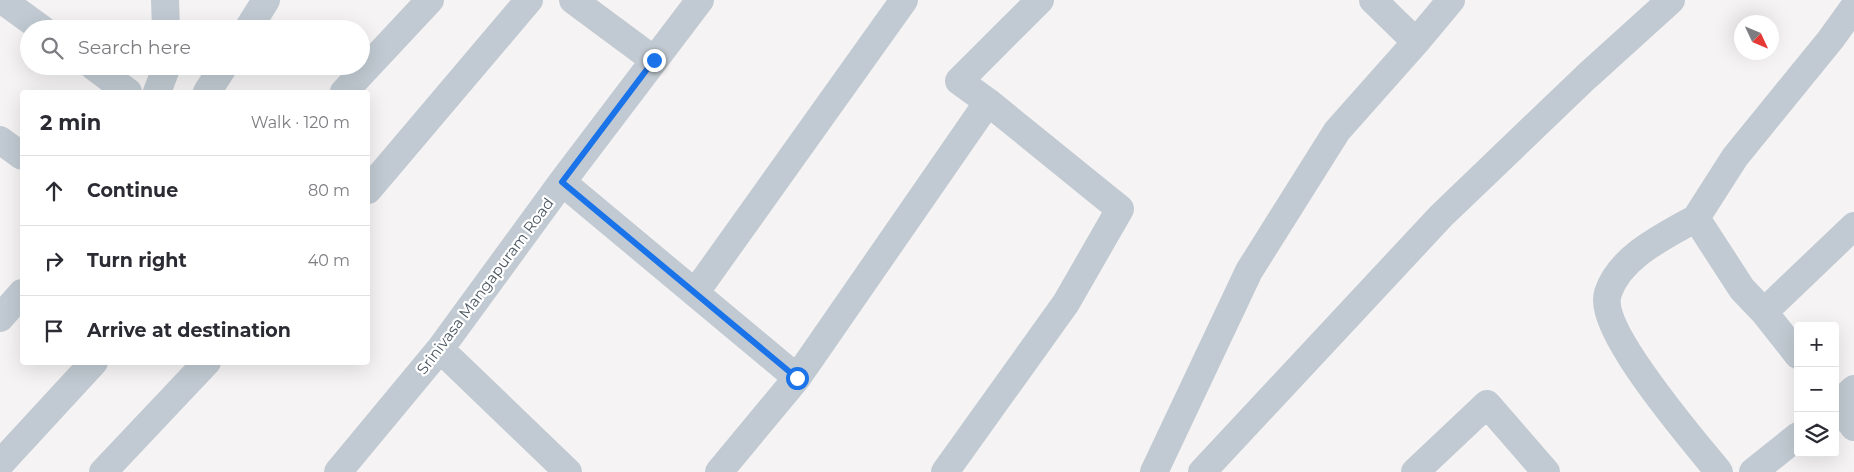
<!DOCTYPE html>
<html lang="en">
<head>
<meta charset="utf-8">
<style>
  :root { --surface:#fff; --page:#f7f7f7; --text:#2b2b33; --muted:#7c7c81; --line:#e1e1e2 }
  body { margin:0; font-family:Montserrat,sans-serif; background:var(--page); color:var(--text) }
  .controls { position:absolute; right:15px; bottom:15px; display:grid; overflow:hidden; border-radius:5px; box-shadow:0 5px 20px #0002 }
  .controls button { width:45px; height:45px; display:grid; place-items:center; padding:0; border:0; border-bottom:1px solid var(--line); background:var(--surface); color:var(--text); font:25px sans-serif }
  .compass { position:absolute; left:1734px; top:15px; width:45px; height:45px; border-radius:50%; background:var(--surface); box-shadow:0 5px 20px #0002; rotate:134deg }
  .stop { position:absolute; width:15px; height:15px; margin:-11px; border:4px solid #1a73e8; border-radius:50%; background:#fff }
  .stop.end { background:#1a73e8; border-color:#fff; box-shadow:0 1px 5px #0008 }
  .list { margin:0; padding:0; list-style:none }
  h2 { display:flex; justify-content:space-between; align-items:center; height:65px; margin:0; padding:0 20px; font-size:21px }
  h2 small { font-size:16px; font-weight:400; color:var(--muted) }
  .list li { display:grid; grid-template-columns:32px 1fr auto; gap:15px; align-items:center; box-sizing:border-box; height:70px; padding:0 20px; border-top:1px solid var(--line) }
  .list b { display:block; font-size:19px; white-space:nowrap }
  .list em { font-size:16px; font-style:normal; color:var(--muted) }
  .icon { flex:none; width:28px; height:28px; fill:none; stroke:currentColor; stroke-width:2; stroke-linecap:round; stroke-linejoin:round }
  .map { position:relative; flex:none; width:1854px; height:472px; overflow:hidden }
  .search { position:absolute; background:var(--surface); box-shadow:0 5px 20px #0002; left:20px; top:20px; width:350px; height:55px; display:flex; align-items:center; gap:12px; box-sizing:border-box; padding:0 18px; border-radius:28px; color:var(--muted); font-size:19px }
  .panel { position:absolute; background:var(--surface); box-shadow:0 5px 20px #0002; left:20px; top:90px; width:350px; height:275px; border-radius:5px }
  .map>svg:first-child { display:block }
</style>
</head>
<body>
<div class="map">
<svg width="1854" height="472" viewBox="0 0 1854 472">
  <rect width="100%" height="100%" fill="#f5f3f3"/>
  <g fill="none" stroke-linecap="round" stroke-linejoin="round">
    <path stroke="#c1cad2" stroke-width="28" d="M2 0 42 29
      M165 0 166 29
      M573 0 654 60
      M1854 7 1831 39 1735 157 1696 218 1742 289 1764 312 1854 226
      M248 29 266 0
      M1416 42 1451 0
      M93 66 128 92
      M157 92 167 66
      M207 92 224 66
      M344 92 430 0
      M988 102 959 81 1040 0
      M0 140 22 156
      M562 182 797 378
      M368 190 529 0
      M1696 218C1665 236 1620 256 1608 293 1596 329 1694 441 1719 472
      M695 293 904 0
      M1764 312 1798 355
      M0 318 22 293
      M440 349 568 472
      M1835 403 1854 427
      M1835 407 1854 389
      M0 464 94 362
      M103 472 207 362
      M338 472 440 349 562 182 700 0
      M719 472 797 378 988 102 1120 209 1066 303 945 472
      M1154 472 1249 271 1337 131 1416 42 1373 0
      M1202 472 1441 216 1586 77 1671 0
      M1415 472 1487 404 1546 472
      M1753 472 1798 436"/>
  </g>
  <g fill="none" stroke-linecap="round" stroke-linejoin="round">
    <path stroke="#1a73e8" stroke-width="6" d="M654 60 562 182 797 378"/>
  </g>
  <g text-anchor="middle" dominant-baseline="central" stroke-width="4.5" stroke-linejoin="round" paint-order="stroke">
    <g font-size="15" fill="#4a5661" stroke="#fff">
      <text transform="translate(485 286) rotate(-53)">Srinivasa Mangapuram Road</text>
    </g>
  </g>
</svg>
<div class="controls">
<button>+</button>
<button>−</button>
<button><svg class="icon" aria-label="layers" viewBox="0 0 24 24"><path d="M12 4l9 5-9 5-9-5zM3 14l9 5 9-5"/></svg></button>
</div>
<svg class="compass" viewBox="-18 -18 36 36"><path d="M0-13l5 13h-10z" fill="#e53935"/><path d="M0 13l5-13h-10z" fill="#7c7c81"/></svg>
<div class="stop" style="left:797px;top:378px"></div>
<div class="stop end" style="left:654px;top:60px"></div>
<div class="search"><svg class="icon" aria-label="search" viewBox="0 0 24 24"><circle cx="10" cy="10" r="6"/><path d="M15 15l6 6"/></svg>Search here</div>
<section class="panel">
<h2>2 min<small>Walk · 120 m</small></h2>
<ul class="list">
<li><svg class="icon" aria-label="ahead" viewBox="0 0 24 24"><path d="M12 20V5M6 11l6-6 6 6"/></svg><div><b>Continue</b></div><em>80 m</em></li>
<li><svg class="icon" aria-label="right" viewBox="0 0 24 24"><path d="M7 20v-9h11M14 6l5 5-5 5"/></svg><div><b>Turn right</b></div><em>40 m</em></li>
<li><svg class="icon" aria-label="arrive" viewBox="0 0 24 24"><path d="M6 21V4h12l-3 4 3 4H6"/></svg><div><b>Arrive at destination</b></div></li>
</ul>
</section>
</div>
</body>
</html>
